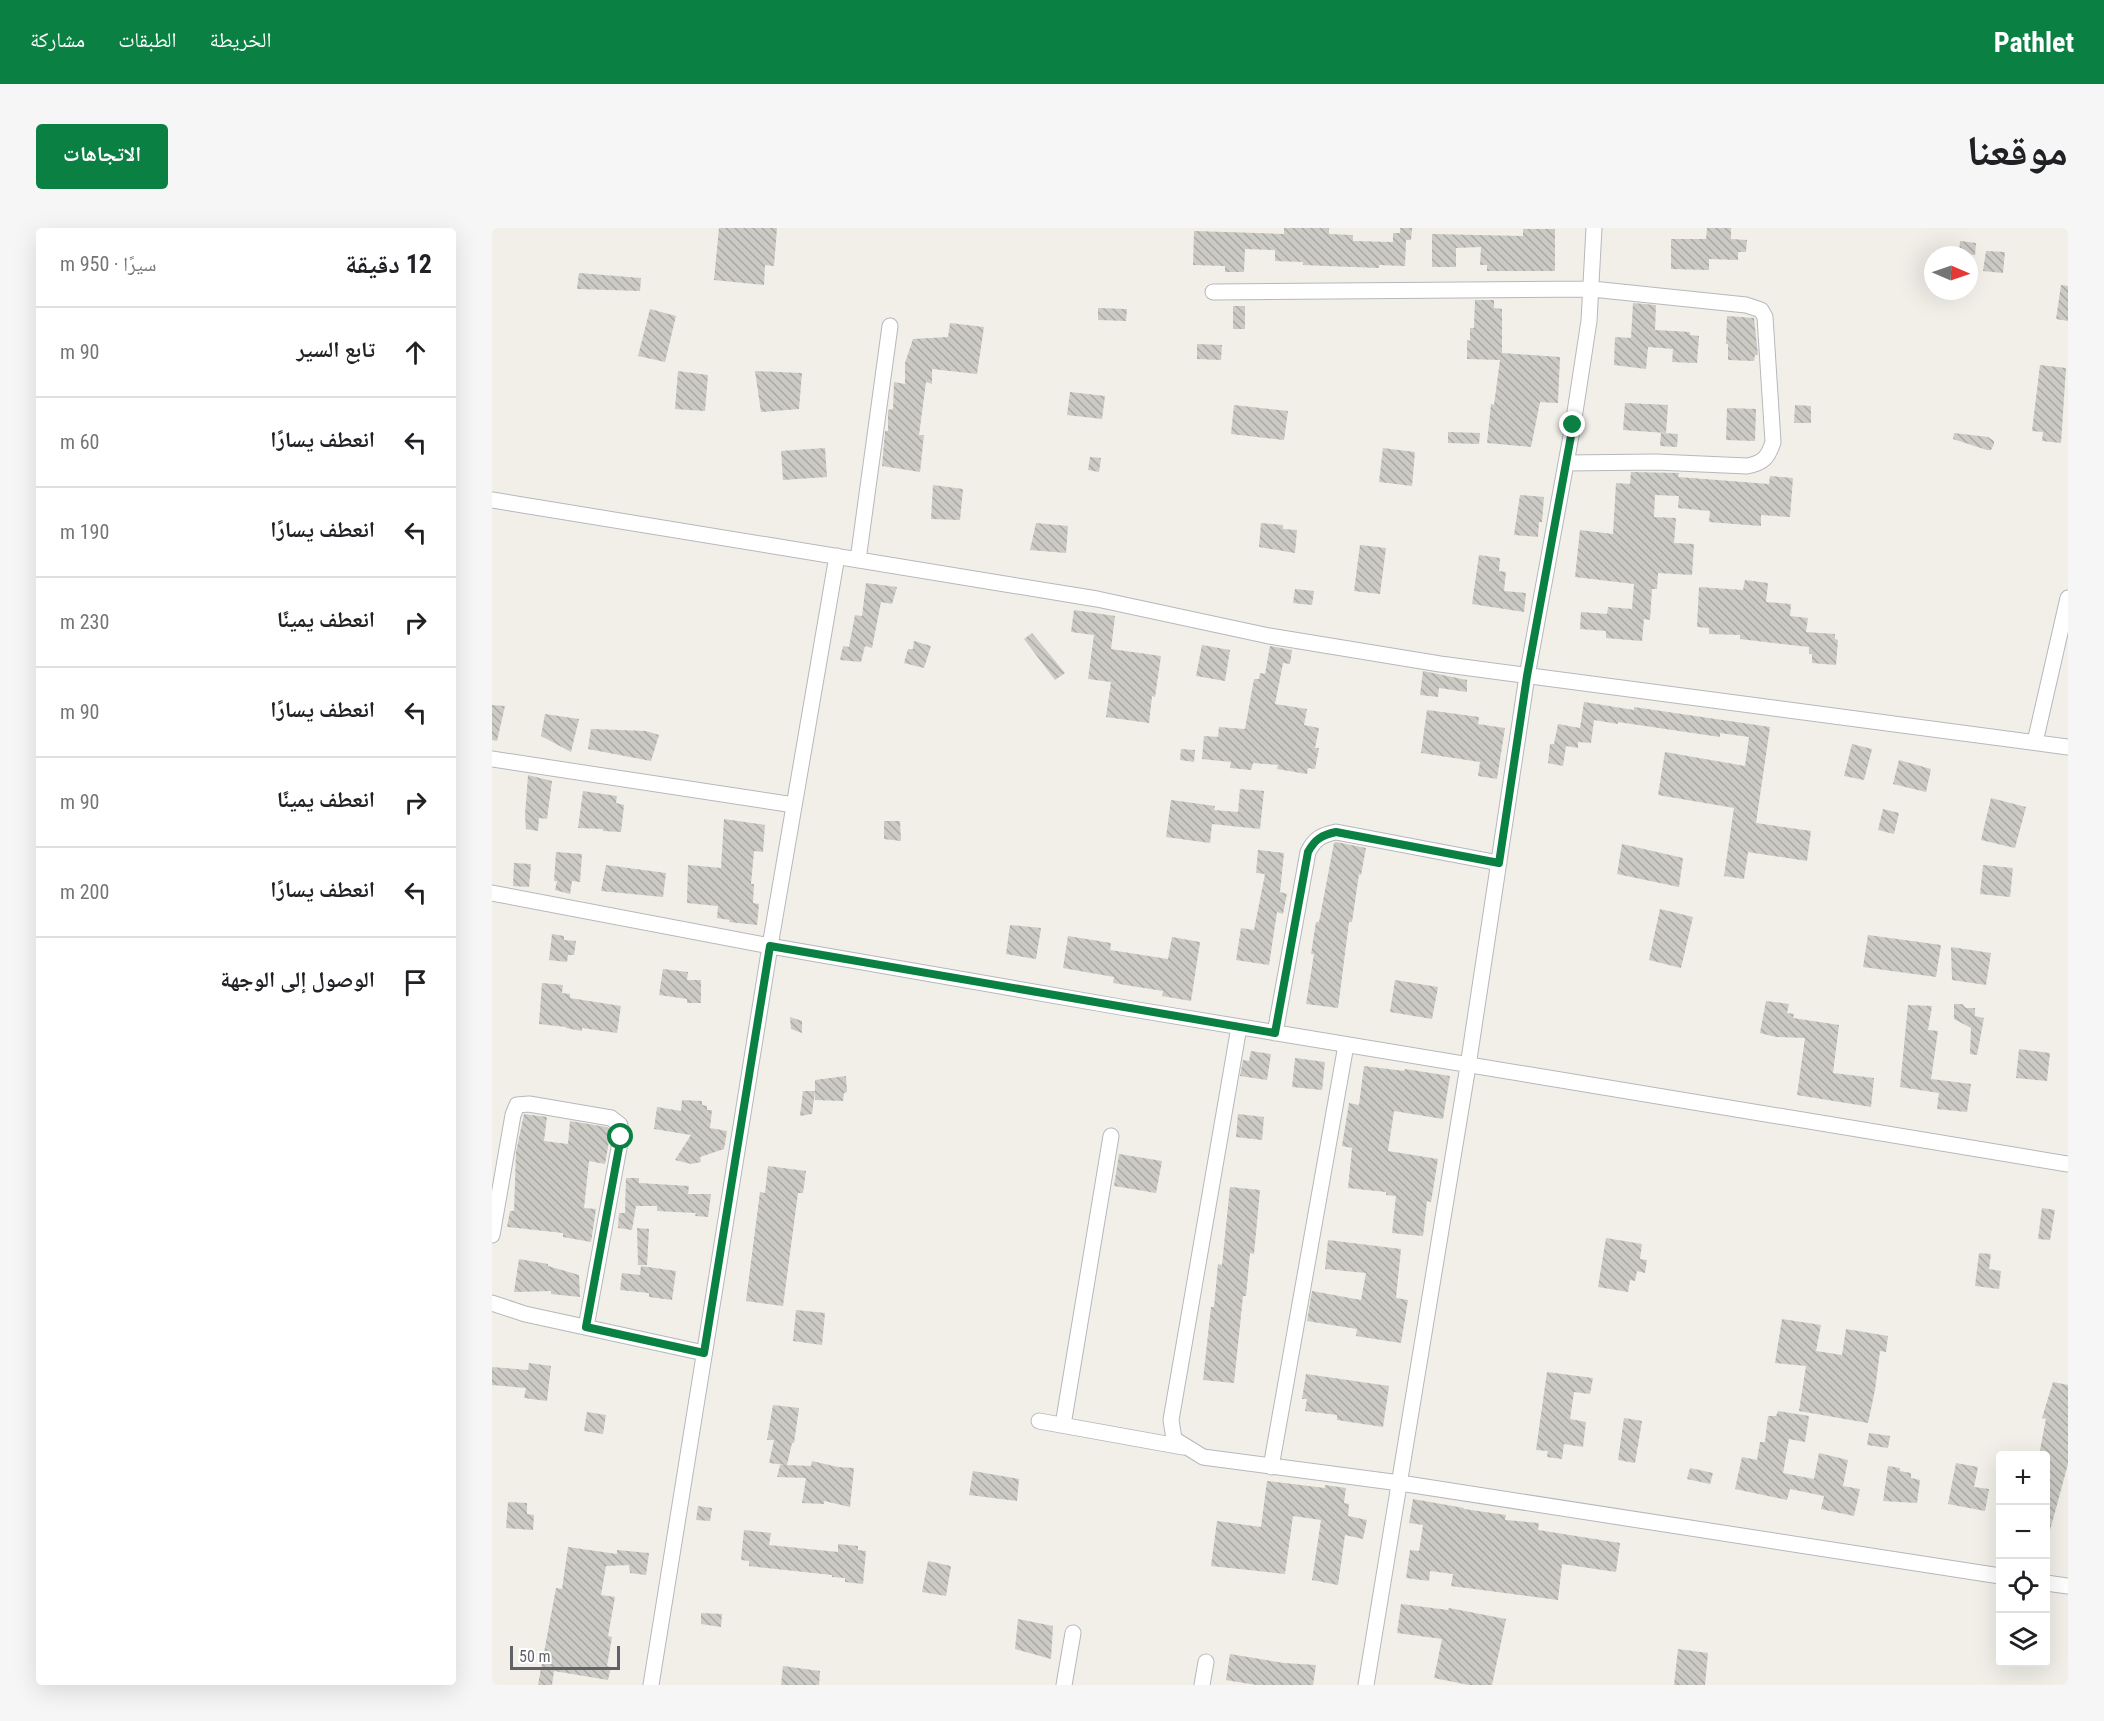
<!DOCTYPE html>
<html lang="ar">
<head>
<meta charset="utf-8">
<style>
  :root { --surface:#fff; --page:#f6f6f6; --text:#202124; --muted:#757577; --line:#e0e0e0; --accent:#0b8043 }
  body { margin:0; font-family:"Roboto Condensed","Noto Naskh Arabic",sans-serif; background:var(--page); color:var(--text); direction:rtl }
  .controls { position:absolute; right:18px; bottom:18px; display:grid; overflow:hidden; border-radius:6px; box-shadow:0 6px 24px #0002 }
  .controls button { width:54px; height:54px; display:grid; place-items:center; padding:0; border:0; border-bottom:2px solid var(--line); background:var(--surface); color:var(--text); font:30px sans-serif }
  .compass { position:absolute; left:1432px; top:18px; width:54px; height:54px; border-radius:50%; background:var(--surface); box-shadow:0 6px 24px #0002; rotate:92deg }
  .scale { position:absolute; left:18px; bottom:15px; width:110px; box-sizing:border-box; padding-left:6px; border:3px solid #5f6368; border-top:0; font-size:16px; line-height:21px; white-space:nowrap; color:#5f6368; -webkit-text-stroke:4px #fff; paint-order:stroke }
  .stop { position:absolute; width:18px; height:18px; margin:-14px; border:4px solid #0b8043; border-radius:50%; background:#fff }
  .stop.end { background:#0b8043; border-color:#fff; box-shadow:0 2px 6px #0008 }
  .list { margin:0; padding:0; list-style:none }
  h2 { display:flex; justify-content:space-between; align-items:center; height:78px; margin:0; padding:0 24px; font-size:26px }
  h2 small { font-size:20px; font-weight:400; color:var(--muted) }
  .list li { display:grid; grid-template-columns:39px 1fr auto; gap:18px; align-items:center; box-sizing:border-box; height:90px; padding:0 24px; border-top:2px solid var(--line) }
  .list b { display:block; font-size:22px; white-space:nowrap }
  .list em { font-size:20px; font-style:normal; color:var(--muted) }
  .icon { flex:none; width:33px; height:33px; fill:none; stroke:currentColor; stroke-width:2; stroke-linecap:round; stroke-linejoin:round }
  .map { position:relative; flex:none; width:1576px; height:1457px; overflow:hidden; direction:ltr; border-radius:6px }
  header { display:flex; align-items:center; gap:36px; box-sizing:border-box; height:84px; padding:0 30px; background:var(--accent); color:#fff }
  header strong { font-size:28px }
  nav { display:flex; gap:33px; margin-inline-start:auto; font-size:21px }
  .intro { display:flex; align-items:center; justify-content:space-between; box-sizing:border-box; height:144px; padding:0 36px }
  h1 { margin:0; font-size:42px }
  .button { padding:15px 27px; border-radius:6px; background:var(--accent); color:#fff; font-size:21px; font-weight:700 }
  main { display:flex; gap:36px; padding:0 36px }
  aside { flex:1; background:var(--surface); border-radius:6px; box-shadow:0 6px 24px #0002 }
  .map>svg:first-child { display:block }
</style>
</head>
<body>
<header>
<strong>Pathlet</strong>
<nav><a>الخريطة</a><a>الطبقات</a><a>مشاركة</a></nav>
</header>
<div class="intro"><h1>موقعنا</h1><a class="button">الاتجاهات</a></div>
<main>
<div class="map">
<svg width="1576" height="1457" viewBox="0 0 1576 1457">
  <defs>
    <pattern id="building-back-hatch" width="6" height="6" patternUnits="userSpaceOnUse" patternTransform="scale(1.5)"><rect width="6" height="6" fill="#cccac5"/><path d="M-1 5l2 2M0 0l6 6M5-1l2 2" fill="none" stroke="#a9a8a4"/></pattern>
  </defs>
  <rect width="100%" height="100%" fill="#f1efe8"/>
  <path fill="url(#building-back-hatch)" d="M227 0H285L282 38 273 37 272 57 222 52Z
    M792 0H837V6L861 7V13L901 14V5H908V0H920L919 12H914L913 38 887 37V40L811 37V34L783 33V22L753 21 752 44H733V38L701 37 702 3 792 6Z
    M1215 0H1239V11L1255 12 1254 24H1246V32L1217 31V42L1179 41V11H1214Z
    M1031 1H1063V43H995V37H988L989 19 964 20V39H940V6L1031 8Z
    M1468 13 1484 15 1483 27H1467Z
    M1494 23 1513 24 1511 45 1491 43Z
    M87 45 149 50 148 63 85 61Z
    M1569 57 1576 58V93L1564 91Z
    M983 72H1002V80L1010 81V125L1068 129 1066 175 1048 174 1039 219 995 215 999 176 1002 177 1008 132 975 131V112L978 113V100H982Z
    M1141 75 1164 77 1163 102 1198 104V107L1207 108 1205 135 1180 134 1181 121 1156 119 1154 141 1122 137 1123 109 1139 110Z
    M741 78H753V101H741Z
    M606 80 635 81 634 93 606 92Z
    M158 81 184 88 173 134 146 128Z
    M1235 88 1262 90 1266 127H1263L1262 133 1236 132V116H1234Z
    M458 95 492 99 485 146 440 141V156L434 154 427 207H432L428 244 390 238 393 203H396V182L401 181 402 154 413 156V135L421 111 456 109Z
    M705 116 730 117 729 132 705 131Z
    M1548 137 1574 140 1569 215 1550 213 1551 204 1540 203Z
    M186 143 216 147 213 183 183 181Z
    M263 143 310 145 307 181 269 184Z
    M578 164 613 168 610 191 575 187Z
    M1133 175 1176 177 1174 205 1131 202Z
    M742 177 796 183 792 212 739 206Z
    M1303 177 1319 178V195H1302Z
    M1235 180 1264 181 1263 213 1234 212Z
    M956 204 988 205 987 216 956 215Z
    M1169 205 1186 206 1185 219 1168 218Z
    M1462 205 1496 209 1502 213V216L1499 222H1495L1461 211Z
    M333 220 335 249 291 252 289 223Z
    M891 220 923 224 920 258 887 254Z
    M598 229 609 230 607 244 596 242Z
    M1139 244 1187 245 1186 249 1277 256 1278 248 1301 250 1298 289 1269 287V298L1217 294 1218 283 1186 280 1187 268 1163 267 1162 289 1184 290 1182 315 1202 316 1200 347 1166 345 1165 361H1160L1158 392 1152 391 1150 413 1114 410V403L1088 401 1089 384 1115 386 1116 379 1140 381 1142 356 1083 349 1088 302 1121 306 1124 255 1138 256Z
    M441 257 471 261 468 292 439 291Z
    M1028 267 1052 269 1050 294H1047L1046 309 1022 307Z
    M544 295 576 298 574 325 538 322Z
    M769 295 791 297V301L805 302 803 325 767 319Z
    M868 317 894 320 888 366 862 363Z
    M987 327 1008 330 1007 343 1014 344 1012 363 1034 365 1032 384 980 376Z
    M1253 352 1276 355 1274 374 1299 376 1298 388 1316 390 1314 404 1343 406V411L1346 412 1344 437 1320 435V426H1317V419L1248 411V407L1217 406V400L1205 399 1207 359 1251 362Z
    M374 355 405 359 400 376 389 374 380 420 373 418 369 434 348 432 351 418 357 419 363 387 370 388Z
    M803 361 822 363 820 377 801 375Z
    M582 382 623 388 619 421 669 428 663 469 660 468 657 495 614 489 619 454 596 451 602 407 579 404Z
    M540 405 573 445 563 452 532 411Z
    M422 413 439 418 432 440 412 435 416 421H421Z
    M710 417 738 422 733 453 704 448Z
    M778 418 800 422 798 436 791 435 783 476 815 481 812 497 827 500 823 520H827L823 541 816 540 815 546 785 541 786 537 761 535 759 542 738 540 739 534 710 531 712 508 726 509 727 499 753 501 762 451H767L768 445 773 446Z
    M931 443 975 452V464L947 460 946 469 928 467Z
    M1092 474 1142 482V479L1278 499 1264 595 1319 603 1315 633 1256 624 1252 651 1232 648 1242 580 1166 567 1173 524 1253 538 1257 509 1228 505V509L1126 494V496L1102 492 1099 515 1086 514V520L1074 518 1071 538 1056 535 1058 516H1062L1066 496 1088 500Z
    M0 477 13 478 5 513 0 512Z
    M935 482 987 489 986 496 1013 500 1005 551 986 548 988 534 929 525Z
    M53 486 87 491 79 524 49 508Z
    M99 501 154 503 167 507 159 533 96 521Z
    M1360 516 1380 521 1372 552 1352 548Z
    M689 521 703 522 702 534 688 532Z
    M1407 532 1439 541 1434 564 1401 556Z
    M36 547 60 553 55 591 47 590 46 603 34 601 33 587Z
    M748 561 772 563 768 601 720 596 718 615 674 609 679 572 723 578 722 582 746 584Z
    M91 563 125 568 124 575 132 577 129 604 111 603V601L86 600Z
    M1499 570 1534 579 1523 620 1489 612Z
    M1391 581 1407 585 1402 606 1386 602Z
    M232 591 273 597 271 624 262 623 259 656H262L261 675 267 676 265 697 237 694 238 692 225 690 226 678 195 675 196 637 229 640Z
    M392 593H408L409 613 392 611Z
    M844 614 874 620 869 647 867 646 860 694H857L846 780 814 776 822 726H819L824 694H827L842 615Z
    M1130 616 1191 630 1187 659 1125 646Z
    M766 622 792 625 788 664 795 666 791 686 785 684 777 737 744 732 749 700 762 702 773 646 764 645Z
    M64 624 90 626 88 654 80 653 78 666 63 662 65 653H62Z
    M22 635 39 636 37 659 21 658Z
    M114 637 174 645 171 669 109 663Z
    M1491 637 1521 640 1518 669 1488 666Z
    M1168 681 1201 689 1189 740 1157 732Z
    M518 697 549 700 544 731 514 726Z
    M60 706 72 708V712L84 713 82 727H76L75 734 57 732Z
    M1376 707 1449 717 1444 749 1371 739Z
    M576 708 619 715 618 722 676 731 680 709 708 714 699 773 670 768 671 763 621 755 622 749 571 740Z
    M1459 719 1499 725 1494 757 1460 752Z
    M171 741 196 744 195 752H209V775H195V771L167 767Z
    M903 752 946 759 940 791 898 784Z
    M50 755 71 757 70 765 78 766V770L129 778 125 805 90 800V803L74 800V799L47 796Z
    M1274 773 1297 776 1295 785 1302 786 1301 790 1347 797 1341 845 1382 850 1379 879 1305 867 1313 810 1284 809 1268 805Z
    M1462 776H1470L1474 780H1483V788L1492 790 1485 827 1478 826 1479 800 1462 791Z
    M1416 777 1440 778 1436 802 1446 803 1439 851 1479 856 1475 884 1445 881 1447 865 1408 859Z
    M298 789 310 793V805L299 801Z
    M1527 821 1558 825 1555 853 1524 850Z
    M759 823 779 826 775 852 748 848 751 832 757 833Z
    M803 830 833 834 830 862 800 859Z
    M872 838 912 843 913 841 958 848 951 891 902 883 896 923 946 931 939 974 935 973 931 1008 900 1005 904 968 894 967V964L856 960 860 920 850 918 857 875 867 877Z
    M354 848 355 864 352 865 351 873 323 872V852Z
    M311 863H323L320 886 308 888Z
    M190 872 210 873V877L215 878V882H220L218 900 235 903 232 921 208 929 209 934 199 936 183 932 199 907 162 901 165 879 189 883Z
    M32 886 55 889 52 913 76 916 78 893 115 899 119 902 113 936 97 933 92 980 104 981 99 1014 71 1009V1005L15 999 18 983H22L24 924Z
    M746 886 772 889 770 912 744 909Z
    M627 926 670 933 664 965 622 958Z
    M276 938 314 943 311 965H306L291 1078 254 1073 268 964 273 965Z
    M134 950H147V955L197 958 196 966H219L216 989 203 988 204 985 165 983V978H144L140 1002 126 1000 127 985H133Z
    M738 959 768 962 762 1026 758 1025 754 1068H751L742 1155 711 1152 719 1079H722L726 1036 730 1037Z
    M1550 980 1563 982 1558 1012 1546 1011Z
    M145 1000 157 1001 155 1037H146Z
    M1114 1010 1150 1016 1148 1031 1155 1032 1153 1045 1145 1043 1143 1053 1138 1052 1136 1064 1106 1059Z
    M836 1012 909 1021 904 1070 916 1072 909 1115 864 1108 865 1101 815 1093 820 1063 869 1072 874 1045 833 1041Z
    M1487 1025 1499 1026 1497 1041 1509 1043 1507 1061 1483 1058Z
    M27 1031 56 1036V1038L87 1047 88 1069 59 1066V1063L22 1064Z
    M149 1038 184 1043 180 1072 157 1069V1065L128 1062 130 1045 148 1047Z
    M304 1082 333 1085 330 1117 301 1113Z
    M1290 1091 1329 1097 1324 1123 1350 1127 1354 1101 1396 1108 1394 1124 1388 1123 1383 1162 1376 1195 1307 1183 1314 1138 1283 1135Z
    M37 1135 59 1138 55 1173 32 1170 34 1160 0 1157V1139L36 1142Z
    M1055 1144 1101 1150 1098 1166 1082 1164 1078 1191 1094 1194 1091 1219 1072 1216 1070 1231 1055 1229 1056 1223 1044 1222Z
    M814 1146 897 1158 891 1199 845 1192V1187L813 1183 815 1171H810Z
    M1561 1154 1576 1157V1236L1557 1306H1554V1227H1547L1554 1191 1550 1190Z
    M281 1177 307 1180 302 1215H300L295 1237 319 1238 320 1233 346 1239 362 1240 358 1279 332 1273V1276L310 1275 314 1250 285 1249 288 1237H293L277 1235 282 1212H275Z
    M1286 1183 1317 1188 1313 1214 1297 1211 1291 1245 1322 1251 1327 1225 1356 1232 1351 1258 1368 1261 1362 1288 1329 1281 1332 1268 1298 1261 1295 1272 1243 1261 1250 1229 1265 1232 1268 1214H1273L1276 1188H1284Z
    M95 1184 114 1187 111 1206 92 1203Z
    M1132 1190 1150 1193 1143 1235 1126 1232Z
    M1377 1205 1398 1208 1396 1220 1375 1217Z
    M1464 1235 1486 1239 1482 1259 1497 1261 1493 1283 1456 1276Z
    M1396 1238 1408 1240V1243L1419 1245V1250L1428 1252 1425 1275 1391 1273Z
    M1198 1240 1221 1245 1218 1256 1195 1251Z
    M481 1243 527 1251 525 1273 477 1267Z
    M775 1253 833 1260V1257L854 1260 852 1275 857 1276 856 1288 875 1292 871 1311 853 1307 846 1357 820 1352 829 1292 801 1288 793 1346 719 1338 725 1293 769 1299Z
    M921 1271 972 1280V1281L1014 1287 1013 1292 1047 1295 1046 1302 1128 1315 1124 1344 1070 1336 1066 1372 959 1358 961 1346 938 1343 937 1353 914 1350 918 1322 927 1323 931 1297 917 1295Z
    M16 1274 35 1275V1286L42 1287 41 1302 14 1300Z
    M206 1278 220 1280 218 1293 204 1292Z
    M252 1302 279 1305 277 1317 346 1324V1316L366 1318V1322L374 1323 371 1356 353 1354V1350L340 1349V1347L257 1338V1333L249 1332Z
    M76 1319 125 1326V1322L157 1325 154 1347 138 1345 137 1337 114 1338 109 1367 123 1369 116 1408 120 1409 115 1438 119 1439 116 1452 62 1443 60 1457H46L64 1360 70 1361Z
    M436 1333 459 1338 454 1368 430 1364Z
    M909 1376 956 1382 957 1380 1014 1391 1000 1457H977L942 1450 950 1411 905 1405Z
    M209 1385 230 1386 229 1399 209 1396Z
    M526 1391 561 1398 559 1431 523 1421Z
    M1186 1421 1216 1425 1213 1457H1182Z
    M738 1426 792 1435 824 1437 821 1457H764L734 1452Z
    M291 1438 328 1443 327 1457H289Z"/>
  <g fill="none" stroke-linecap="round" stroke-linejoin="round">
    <defs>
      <path id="minor" d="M721 64 1100 61 1254 77 1269 82 1273 89 1281 214C1276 230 1271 235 1255 238L1164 234 1074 235
        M0 272 605 371 777 408 948 436 1576 519
        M366 332 398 98
        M1543 514 1576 370
        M0 531 302 577
        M0 665 278 718 634 780 1576 936
        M747 799 679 1192 682 1211 711 1229 908 1255 1508 1348
        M783 805 816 624C823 610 830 607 844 604L1007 635
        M0 1007 21 887 25 877 37 876 119 890 128 897 129 909 94 1099
        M0 1075 33 1086 212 1125
        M547 1193 691 1219
        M571 1197 619 908
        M779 1239 854 817
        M1554 1355 1576 1358
        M159 1457 278 718 345 328
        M572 1457 581 1405
        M710 1457 714 1434
        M874 1457 976 838 1035 448 1081 197 1097 93 1102 0"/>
    </defs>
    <use href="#minor" stroke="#b5b8bc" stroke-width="17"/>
    <use href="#minor" stroke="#fff" stroke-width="15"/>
  </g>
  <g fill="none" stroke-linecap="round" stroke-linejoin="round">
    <path stroke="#0b8043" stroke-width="8" d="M129 909 94 1099 212 1125 278 718 783 805 816 624C823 611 830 607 844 604L1007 635 1035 448 1081 197"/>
  </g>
</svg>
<div class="controls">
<button>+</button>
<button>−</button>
<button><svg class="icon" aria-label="locate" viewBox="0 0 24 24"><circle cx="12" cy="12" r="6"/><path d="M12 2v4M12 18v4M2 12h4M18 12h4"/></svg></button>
<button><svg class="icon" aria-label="layers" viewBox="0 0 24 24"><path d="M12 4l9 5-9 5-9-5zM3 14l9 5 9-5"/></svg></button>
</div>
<svg class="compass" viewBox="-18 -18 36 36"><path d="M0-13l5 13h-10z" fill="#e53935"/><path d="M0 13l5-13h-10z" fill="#757577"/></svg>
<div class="scale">50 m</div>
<div class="stop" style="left:129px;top:909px"></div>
<div class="stop end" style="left:1081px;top:197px"></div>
</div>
<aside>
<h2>12 دقيقة<small>سيرًا · 950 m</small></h2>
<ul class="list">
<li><svg class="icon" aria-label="ahead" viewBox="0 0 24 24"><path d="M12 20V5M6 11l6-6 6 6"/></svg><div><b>تابع السير</b></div><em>90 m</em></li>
<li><svg class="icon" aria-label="left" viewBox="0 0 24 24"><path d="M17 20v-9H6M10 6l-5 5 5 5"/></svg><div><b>انعطف يسارًا</b></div><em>60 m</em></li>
<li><svg class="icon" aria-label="left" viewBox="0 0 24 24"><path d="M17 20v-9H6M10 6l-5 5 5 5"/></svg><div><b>انعطف يسارًا</b></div><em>190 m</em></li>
<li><svg class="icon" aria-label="right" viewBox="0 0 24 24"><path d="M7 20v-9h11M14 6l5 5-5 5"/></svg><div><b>انعطف يمينًا</b></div><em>230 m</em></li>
<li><svg class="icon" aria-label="left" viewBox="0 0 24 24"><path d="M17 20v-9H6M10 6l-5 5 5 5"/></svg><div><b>انعطف يسارًا</b></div><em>90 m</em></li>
<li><svg class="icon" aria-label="right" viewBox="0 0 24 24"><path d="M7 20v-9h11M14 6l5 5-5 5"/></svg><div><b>انعطف يمينًا</b></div><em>90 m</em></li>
<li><svg class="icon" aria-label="left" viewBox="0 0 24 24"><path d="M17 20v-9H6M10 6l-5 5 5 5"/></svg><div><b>انعطف يسارًا</b></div><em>200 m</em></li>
<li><svg class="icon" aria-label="arrive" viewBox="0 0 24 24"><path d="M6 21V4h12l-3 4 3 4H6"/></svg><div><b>الوصول إلى الوجهة</b></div></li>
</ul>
</aside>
</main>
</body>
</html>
